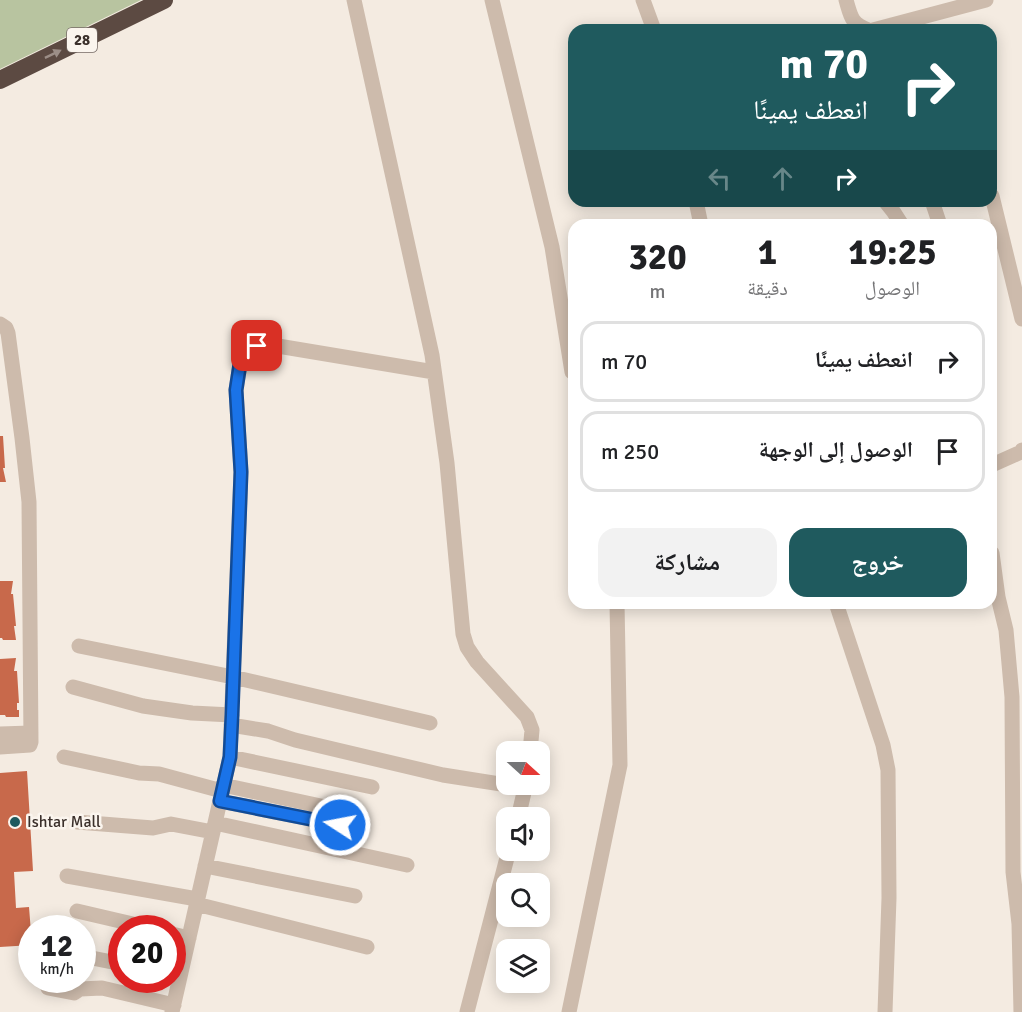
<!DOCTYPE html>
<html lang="ar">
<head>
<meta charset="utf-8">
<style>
  :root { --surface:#fff; --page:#f2f2f2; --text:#202124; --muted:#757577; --line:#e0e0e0; --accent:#1f5a5e }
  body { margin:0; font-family:Signika,"Noto Naskh Arabic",sans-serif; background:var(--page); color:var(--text); direction:rtl; height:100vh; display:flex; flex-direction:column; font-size:22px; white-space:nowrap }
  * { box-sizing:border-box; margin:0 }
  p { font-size:20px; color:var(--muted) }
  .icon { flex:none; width:33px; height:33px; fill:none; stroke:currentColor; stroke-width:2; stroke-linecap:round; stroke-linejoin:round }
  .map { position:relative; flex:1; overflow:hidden; direction:ltr }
  .details { position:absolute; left:568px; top:219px; width:429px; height:390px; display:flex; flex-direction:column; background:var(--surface); border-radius:18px; box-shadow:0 3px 15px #0003; direction:rtl }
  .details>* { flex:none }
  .top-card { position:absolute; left:568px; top:24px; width:429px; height:183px; border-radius:18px; box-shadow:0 3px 15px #0003; direction:rtl; background:#1f5a5e; color:#fff; overflow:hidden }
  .needle { width:39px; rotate:111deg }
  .tools { position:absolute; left:496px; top:741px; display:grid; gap:12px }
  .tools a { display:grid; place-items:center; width:54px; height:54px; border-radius:12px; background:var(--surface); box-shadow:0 3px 15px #0003; font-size:30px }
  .speed { position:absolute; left:18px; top:915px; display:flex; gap:12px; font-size:30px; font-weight:700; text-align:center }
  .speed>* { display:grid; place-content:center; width:78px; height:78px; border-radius:50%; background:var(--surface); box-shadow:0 3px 15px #0003; line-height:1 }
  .speed small { font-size:15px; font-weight:400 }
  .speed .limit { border:9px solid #d22; background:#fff; color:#111 }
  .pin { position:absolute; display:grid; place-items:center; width:51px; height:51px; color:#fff; margin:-26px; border-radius:12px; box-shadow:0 3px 9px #0006 }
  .me { position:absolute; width:66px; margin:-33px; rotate:281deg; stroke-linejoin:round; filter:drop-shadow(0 0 4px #0008) }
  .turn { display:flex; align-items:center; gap:21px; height:126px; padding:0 30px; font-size:27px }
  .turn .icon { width:78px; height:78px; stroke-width:2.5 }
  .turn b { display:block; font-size:42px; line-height:51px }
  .lanes { display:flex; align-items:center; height:57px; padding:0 30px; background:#0003; justify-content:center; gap:30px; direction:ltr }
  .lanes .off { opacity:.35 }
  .eta { display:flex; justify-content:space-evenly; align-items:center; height:102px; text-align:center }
  .eta b { font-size:36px; font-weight:700; line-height:42px }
  .action { display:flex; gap:12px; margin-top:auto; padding:12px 30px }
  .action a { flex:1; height:69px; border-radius:18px; background:var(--accent); color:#fff; font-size:24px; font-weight:700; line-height:69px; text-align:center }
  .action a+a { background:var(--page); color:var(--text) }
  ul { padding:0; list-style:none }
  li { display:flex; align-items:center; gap:18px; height:81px; margin:0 12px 9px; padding:0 18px; border:3px solid var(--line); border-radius:18px }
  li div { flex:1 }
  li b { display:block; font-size:22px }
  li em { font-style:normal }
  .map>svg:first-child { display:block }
  .green { fill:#b8c4a0 }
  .building { fill:#c8694b }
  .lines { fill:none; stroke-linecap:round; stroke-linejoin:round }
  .minor { stroke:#cdbbac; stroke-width:15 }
  .highway { stroke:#5c4a42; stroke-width:18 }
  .oneway { fill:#9c8e87 }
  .route-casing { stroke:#114b97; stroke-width:15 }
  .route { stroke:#1a73e8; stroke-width:10 }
  .poi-dot { fill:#1f5a5e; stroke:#fbf5ee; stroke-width:2 }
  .labels { text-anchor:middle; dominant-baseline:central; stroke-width:5; stroke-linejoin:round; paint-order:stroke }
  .shield { fill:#fbf5ee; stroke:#756b66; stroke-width:1.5 }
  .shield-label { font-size:15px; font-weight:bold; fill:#3b302b }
  .poi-label { font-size:16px; fill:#3b302b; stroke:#fbf5ee; text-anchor:start }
</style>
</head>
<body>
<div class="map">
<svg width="1022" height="1012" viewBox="0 0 1022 1012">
  <rect width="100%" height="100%" fill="#f4ebe1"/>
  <path class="green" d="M 0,0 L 141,0 L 0,69 Z"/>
  <path class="building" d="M 0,436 L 3,436 L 5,468 L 3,468 L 6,482 L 0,482 Z
    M 0,581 L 13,581 L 11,594 L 13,594 L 16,626 L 14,626 L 16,640 L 3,640 L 2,638 L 0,638 Z
    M 16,658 L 14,671 L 17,671 L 19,703 L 17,703 L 17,710 L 19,710 L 19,717 L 6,717 L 5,715 L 0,715 L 0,659 Z
    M 27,771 L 33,871 L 14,872 L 16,908 L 29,907 L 32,945 L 0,947 L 0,773 Z"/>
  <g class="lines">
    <path class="minor" d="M 354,0 L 432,355 L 447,463 L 463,634 L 467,647 L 477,662 L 527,717 L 532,730 L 530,752
      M 492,0 L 552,247 L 572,372
      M 643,0 L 654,30
      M 846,0 C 851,17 851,23 868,30
      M 873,30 L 986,0
      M 992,196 L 1022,319
      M 696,201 L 701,225
      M 885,201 L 893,211 L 902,225
      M 932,201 L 940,225
      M 0,324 L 6,328 L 8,333 L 22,438 L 29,502 L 31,742 L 30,745 L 0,747
      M 992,465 L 1021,452 L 1022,450
      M 992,553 L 998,597 L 1006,630 L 1012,697 L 1013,872 L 1019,924 L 1021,1012
      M 836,603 L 883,745 L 888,770 L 889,898 L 885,1012
      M 79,646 L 233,677 L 430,723
      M 73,687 L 143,706 L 192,713 L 232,715
      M 231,725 L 268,731 L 295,740 L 443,775 L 526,788
      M 0,734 L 31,733
      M 64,757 L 139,773 L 159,774 L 222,791
      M 230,757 L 372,787
      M 220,801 L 340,825 L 349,823 L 351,817 L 344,811 L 223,785
      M 518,818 L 526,784
      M 77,822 L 153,828 L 171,824 L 213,832
      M 215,823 L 407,865
      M 205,866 L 355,896
      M 67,876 L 197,899
      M 196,904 L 367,947
      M 77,911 L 150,928
      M 172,934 L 189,938
      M 82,956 L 122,964
      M 48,988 L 74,993 L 80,989 L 102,988 L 174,1005
      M 172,1012 L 230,757 L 241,472 L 236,390 L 240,364 L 257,346 L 266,344 L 434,372
      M 467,1012 L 509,850
      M 569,1012 L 620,765 L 617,603"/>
    <path class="highway" d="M 0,80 L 164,0"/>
  </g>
  <defs><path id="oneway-solid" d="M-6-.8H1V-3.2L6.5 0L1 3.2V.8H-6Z" transform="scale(1.5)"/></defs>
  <use class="oneway" href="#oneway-solid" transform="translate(53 54) rotate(-26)"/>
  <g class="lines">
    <defs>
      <path id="route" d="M 257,346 L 240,364 L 236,390 L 241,472 L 232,715 L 230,757 L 220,801 L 340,825"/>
    </defs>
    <use href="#route" class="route-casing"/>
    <use href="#route" class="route"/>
  </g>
  <circle class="poi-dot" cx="15" cy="822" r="6"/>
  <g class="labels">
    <rect class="shield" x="67" y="28" width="30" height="24" rx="4.5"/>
    <g class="shield-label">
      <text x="82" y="40">28</text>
    </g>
    <g class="poi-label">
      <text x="27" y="822">Ishtar Mall</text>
    </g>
  </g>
</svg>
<div class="tools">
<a><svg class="needle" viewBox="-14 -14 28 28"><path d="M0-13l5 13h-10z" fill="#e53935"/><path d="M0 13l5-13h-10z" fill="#757577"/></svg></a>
<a><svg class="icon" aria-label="sound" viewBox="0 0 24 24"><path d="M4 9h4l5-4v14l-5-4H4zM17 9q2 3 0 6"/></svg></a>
<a><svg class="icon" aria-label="search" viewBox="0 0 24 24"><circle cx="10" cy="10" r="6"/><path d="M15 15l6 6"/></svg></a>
<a><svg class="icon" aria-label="layers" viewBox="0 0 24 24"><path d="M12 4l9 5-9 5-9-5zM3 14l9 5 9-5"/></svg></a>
</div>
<div class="speed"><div>12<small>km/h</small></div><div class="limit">20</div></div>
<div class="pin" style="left:257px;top:346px;background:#d93025"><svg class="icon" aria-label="arrive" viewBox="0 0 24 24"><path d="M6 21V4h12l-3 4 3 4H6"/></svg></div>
<svg class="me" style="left:340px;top:825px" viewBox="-20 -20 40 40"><circle r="17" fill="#1a73e8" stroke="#fff" stroke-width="3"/><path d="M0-11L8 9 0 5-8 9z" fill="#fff"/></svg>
<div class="top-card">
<div class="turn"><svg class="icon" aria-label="right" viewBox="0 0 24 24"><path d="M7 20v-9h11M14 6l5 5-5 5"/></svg><div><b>70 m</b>انعطف يمينًا</div></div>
<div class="lanes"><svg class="icon off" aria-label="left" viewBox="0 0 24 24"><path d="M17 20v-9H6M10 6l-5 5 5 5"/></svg><svg class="icon off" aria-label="ahead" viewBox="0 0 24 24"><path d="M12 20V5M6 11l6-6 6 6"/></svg><svg class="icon" aria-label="right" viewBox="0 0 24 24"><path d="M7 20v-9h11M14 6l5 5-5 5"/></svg></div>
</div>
<section class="details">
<div class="eta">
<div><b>19:25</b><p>الوصول</p></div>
<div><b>1</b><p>دقيقة</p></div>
<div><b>320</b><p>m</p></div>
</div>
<ul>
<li><svg class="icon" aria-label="right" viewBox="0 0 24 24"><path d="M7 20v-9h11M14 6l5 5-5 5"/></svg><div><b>انعطف يمينًا</b></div><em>70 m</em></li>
<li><svg class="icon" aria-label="arrive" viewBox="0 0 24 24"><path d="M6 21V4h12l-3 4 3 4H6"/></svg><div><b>الوصول إلى الوجهة</b></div><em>250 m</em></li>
</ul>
<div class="action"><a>خروج</a><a>مشاركة</a></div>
</section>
</div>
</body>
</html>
